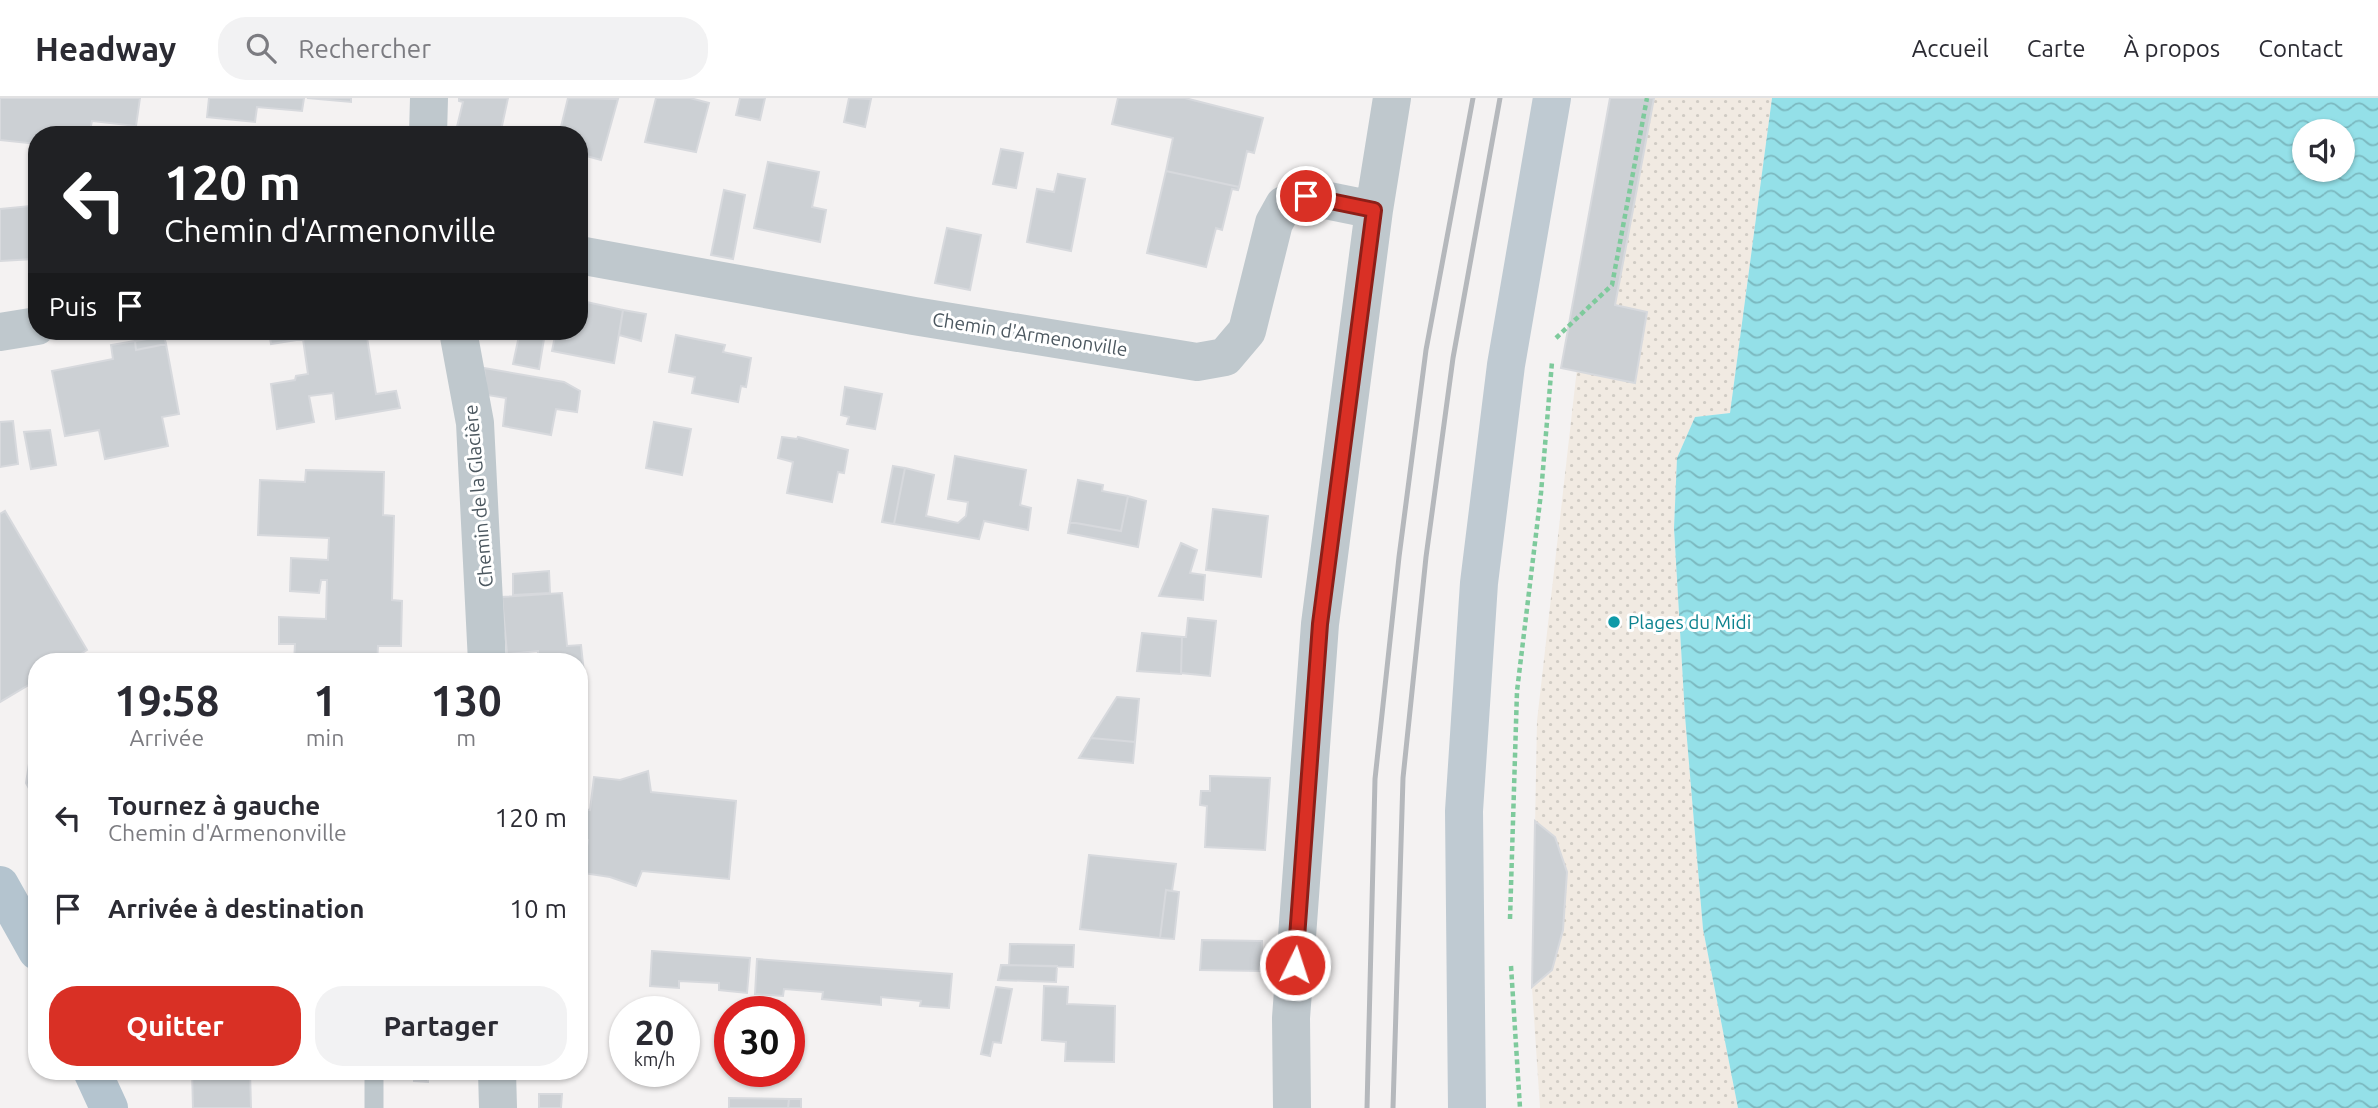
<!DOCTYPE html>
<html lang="fr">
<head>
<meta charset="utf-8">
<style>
  :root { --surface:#fff; --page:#f2f2f3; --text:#2b2b33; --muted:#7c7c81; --line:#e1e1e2; --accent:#d93025 }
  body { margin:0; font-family:Ubuntu,sans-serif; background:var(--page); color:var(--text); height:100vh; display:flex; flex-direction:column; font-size:26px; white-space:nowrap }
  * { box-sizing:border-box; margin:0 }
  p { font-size:23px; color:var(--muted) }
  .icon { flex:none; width:38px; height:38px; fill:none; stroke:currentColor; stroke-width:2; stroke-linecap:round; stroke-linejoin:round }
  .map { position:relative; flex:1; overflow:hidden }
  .panel { position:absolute; left:28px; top:555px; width:560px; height:427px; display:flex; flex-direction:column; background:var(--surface); border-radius:28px; box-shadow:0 2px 5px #0004 }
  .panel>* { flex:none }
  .banner { position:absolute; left:28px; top:28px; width:560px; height:214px; border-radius:28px; box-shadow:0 2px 5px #0004; background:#202124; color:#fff; overflow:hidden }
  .fabs { position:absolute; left:2292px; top:21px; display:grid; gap:14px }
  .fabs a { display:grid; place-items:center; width:63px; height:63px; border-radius:50%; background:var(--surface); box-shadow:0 2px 5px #0004; font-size:35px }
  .speed { position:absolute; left:609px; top:898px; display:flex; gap:14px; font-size:35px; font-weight:700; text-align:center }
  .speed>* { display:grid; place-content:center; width:91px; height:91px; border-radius:50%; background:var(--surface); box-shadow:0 2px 5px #0004; line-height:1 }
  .speed small { font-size:18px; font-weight:400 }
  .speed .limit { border:10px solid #d22; background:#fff; color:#111 }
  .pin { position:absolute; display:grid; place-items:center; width:60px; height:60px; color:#fff; margin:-30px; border:4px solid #fff; border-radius:50%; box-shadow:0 2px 7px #0007 }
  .me { position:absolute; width:77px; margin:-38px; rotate:4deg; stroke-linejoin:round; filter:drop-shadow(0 0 5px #0008) }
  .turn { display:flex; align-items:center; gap:24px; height:147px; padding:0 21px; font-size:32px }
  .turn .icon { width:91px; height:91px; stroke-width:2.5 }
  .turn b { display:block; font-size:49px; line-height:60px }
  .then { display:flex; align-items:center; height:66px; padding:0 21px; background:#0003; gap:14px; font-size:26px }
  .eta { display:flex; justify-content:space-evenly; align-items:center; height:119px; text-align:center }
  .eta b { font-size:42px; font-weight:700; line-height:49px }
  .button { display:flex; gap:14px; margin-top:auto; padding:14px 21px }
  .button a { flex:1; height:80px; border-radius:28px; background:var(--accent); color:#fff; font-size:28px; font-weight:700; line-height:80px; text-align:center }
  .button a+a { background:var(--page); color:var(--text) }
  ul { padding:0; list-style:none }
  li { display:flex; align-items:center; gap:21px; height:91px; padding:0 21px }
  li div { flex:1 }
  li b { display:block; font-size:26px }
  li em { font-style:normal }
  header { display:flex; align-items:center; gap:42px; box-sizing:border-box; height:98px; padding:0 35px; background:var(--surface); border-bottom:2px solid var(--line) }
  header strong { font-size:33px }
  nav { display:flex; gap:38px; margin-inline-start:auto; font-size:24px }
  .search { width:490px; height:63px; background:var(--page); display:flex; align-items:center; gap:18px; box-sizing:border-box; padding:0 24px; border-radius:28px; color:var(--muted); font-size:26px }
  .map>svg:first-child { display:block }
  .sand { fill:url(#sand-dots) }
  .water { fill:url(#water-waves); fill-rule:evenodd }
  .building { fill:#ccd0d4; stroke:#d7d9dd; stroke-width:2 }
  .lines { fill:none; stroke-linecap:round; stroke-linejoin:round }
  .path { stroke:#7eca9c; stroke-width:4.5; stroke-dasharray:5 3.5; stroke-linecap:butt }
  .service { stroke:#bfc8cd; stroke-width:19 }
  .minor { stroke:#bfc8cd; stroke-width:38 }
  .secondary { stroke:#bfcad2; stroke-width:38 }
  .primary { stroke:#b4c4cf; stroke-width:38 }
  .rail { stroke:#b5b8bc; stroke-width:5 }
  .route-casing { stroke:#8d1f18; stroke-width:18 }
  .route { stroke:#d93025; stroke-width:12 }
  .culture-dot { fill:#0f9aa8; stroke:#fff; stroke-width:2.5 }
  .labels { text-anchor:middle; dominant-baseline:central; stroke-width:6; stroke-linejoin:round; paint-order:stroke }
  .street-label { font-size:19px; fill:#4b575f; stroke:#fff }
  .culture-label { font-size:19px; fill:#0d838f; stroke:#fff; text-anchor:start }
</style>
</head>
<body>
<header>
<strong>Headway</strong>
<div class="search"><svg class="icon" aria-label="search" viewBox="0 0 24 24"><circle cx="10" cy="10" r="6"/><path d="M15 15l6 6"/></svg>Rechercher</div>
<nav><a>Accueil</a><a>Carte</a><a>À propos</a><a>Contact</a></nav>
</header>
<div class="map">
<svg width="2378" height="1010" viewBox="0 0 2378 1010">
  <defs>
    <pattern id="sand-dots" width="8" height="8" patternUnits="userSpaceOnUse" patternTransform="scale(1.75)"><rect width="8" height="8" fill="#f1eae2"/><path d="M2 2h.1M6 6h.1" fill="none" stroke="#d0cbc4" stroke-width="1.8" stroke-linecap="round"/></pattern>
    <pattern id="water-waves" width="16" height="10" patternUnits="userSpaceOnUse" patternTransform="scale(1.75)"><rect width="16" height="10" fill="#94e0e8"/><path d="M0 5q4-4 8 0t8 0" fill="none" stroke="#7bb8bf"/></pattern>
  </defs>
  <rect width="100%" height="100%" fill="#f4f2f2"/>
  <path class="sand" d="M 1616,0 L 1772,0 L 1730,315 L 1695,319 L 1677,360 L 1674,430 L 1685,618 L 1703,831 L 1738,1010 L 1540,1010 L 1532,889 L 1537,623 L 1595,112 Z"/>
  <path class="water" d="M 1772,0 L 2378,0 L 2378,1010 L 1738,1010 L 1703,831 L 1685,618 L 1674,430 L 1677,360 L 1695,319 L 1730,315 ZM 2305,33 L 2343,33 L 2343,72 L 2305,72 Z"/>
  <path class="building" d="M 0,0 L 140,0 L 136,28 L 92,23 L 89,37 L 45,33 L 45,37 L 37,37 L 37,46 L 0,42 Z
    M 209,0 L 304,0 L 302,13 L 257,9 L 255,24 L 207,19 Z
    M 307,0 L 351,0 L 351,4 Z
    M 459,0 L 508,0 L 500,37 L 455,37 L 463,4 L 459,3 Z
    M 568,0 L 618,1 L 601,62 L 579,56 L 579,37 L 559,37 Z
    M 656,0 L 690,0 L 709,5 L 696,54 L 645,44 Z
    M 740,0 L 765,0 L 760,22 L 736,17 Z
    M 849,0 L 871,1 L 865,29 L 844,24 Z
    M 1118,0 L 1185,0 L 1263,20 L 1254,55 L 1247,53 L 1239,89 L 1166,73 L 1173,40 L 1112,26 Z
    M 1610,0 L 1654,0 L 1615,207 L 1647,214 L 1635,285 L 1561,270 Z
    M 1001,51 L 1023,55 L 1016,90 L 993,86 Z
    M 768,64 L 819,74 L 812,109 L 826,112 L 820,144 L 754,130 Z
    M 1166,73 L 1239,89 L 1238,92 L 1232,91 L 1222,132 L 1216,130 L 1206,169 L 1147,155 Z
    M 1058,76 L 1085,81 L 1071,153 L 1027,144 L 1037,91 L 1054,94 Z
    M 724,92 L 745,97 L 733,161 L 711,157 Z
    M 30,108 L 34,161 L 0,163 L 0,111 Z
    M 947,130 L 981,137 L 970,192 L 935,185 Z
    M 582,203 L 623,212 L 614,265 L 552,253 L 556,233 L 579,233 L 579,213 Z
    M 623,212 L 646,216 L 641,243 L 619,237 Z
    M 269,233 L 301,233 L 303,241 L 271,246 Z
    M 358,233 L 366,233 L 376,296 L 396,293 L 400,310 L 336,321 L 333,295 L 309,298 L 314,324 L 277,331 L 271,286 L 295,282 L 296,278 L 308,276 L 303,241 Z
    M 520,233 L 545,235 L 539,271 L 513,266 Z
    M 676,237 L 725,247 L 723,254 L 751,260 L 746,289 L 741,288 L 738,304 L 692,295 L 695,279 L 669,274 Z
    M 164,238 L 166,246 L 136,252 L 135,243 Z
    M 135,243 L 136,252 L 166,246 L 179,316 L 162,319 L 168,348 L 105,361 L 99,332 L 65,338 L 52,273 L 113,261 L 111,247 Z
    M 484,270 L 564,284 L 580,293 L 577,314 L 556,311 L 551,337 L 503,328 L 506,300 L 487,297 Z
    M 845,289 L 882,296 L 875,331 L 847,326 L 849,319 L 841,317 Z
    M 13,323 L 18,366 L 0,369 L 0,324 Z
    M 654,324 L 691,331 L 682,377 L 646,370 Z
    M 50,332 L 56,367 L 31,371 L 24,334 Z
    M 782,339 L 797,341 L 798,339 L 848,352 L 844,375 L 838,374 L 832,404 L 787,395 L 793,364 L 778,360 Z
    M 955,358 L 1026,372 L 1020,407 L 1031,410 L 1028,432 L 984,423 L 979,441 L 894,426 L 905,370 L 934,377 L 926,418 L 958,425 L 966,418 L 968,404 L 948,401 Z
    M 893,368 L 905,370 L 894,426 L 882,424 Z
    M 306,372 L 384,374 L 383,417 L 394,418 L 392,502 L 402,503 L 401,548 L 378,548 L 377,564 L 294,564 L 295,546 L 279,546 L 279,519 L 326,521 L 327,482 L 321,482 L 319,495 L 290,493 L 291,460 L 328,462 L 329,440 L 258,437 L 260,382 L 305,384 Z
    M 1078,382 L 1103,387 L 1102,393 L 1128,398 L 1121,433 L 1070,424 Z
    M 1128,398 L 1146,403 L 1138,449 L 1068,435 L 1070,424 L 1121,433 Z
    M 1213,411 L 1268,418 L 1261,479 L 1206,472 Z
    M 5,413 L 87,552 L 68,564 L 37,564 L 37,582 L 0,604 L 0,416 Z
    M 1181,445 L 1197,452 L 1190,475 L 1205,477 L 1203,502 L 1159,498 Z
    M 549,473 L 550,495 L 513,497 L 513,476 Z
    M 562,495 L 567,548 L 581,547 L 584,575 L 579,575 L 579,564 L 538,564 L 538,553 L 507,556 L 502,499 Z
    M 1188,520 L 1216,523 L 1210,578 L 1181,575 L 1182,539 L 1186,539 Z
    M 1142,535 L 1182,539 L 1181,576 L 1137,573 Z
    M 1117,599 L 1139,601 L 1135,644 L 1091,640 Z
    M 1091,640 L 1135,644 L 1133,665 L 1079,660 Z
    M 37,662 L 37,705 L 26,685 L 29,666 Z
    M 648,673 L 651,694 L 736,703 L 729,781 L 642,773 L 636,788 L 610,779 L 583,775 L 588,742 L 579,740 L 579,736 L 583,711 L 590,712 L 594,679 L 620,682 Z
    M 1210,678 L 1270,680 L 1265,752 L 1205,749 L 1207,708 L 1200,707 L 1201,693 L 1210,693 Z
    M 1535,723 L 1555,739 L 1567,774 L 1563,832 L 1552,872 L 1532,889 Z
    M 1089,757 L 1176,766 L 1172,793 L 1166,792 L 1160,840 L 1080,831 Z
    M 1166,792 L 1179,794 L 1174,841 L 1160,840 Z
    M 1202,842 L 1262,843 L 1261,873 L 1200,872 Z
    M 1010,846 L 1074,847 L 1073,869 L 1009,867 Z
    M 652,853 L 750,860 L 747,895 L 719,892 L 719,885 L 679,883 L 679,890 L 650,888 Z
    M 757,861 L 952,876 L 949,910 L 920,908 L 921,903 L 881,899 L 881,907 L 822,901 L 823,894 L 784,891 L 783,898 L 755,896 Z
    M 1001,867 L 1057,868 L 1056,884 L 998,882 Z
    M 1044,888 L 1068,889 L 1067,906 L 1115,908 L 1114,964 L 1065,963 L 1066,944 L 1042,942 Z
    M 996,889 L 1012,891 L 1001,945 L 993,944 L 990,958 L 981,956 Z
    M 192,973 L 250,973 L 251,1010 L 193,1010 Z
    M 414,973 L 428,973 L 428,984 L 414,983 Z
    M 539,996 L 562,996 L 561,1010 L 539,1010 Z
    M 729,1000 L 789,1001 L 788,1010 L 729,1010 Z
    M 789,1001 L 801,1001 L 801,1010 L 788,1010 Z"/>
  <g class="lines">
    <path class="path" d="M 1556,240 L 1612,187 L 1647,0
      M 1510,821 L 1517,593 L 1541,395 L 1552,264
      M 1511,868 L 1520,1010"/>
    <path class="service" d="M 374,1010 L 374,973"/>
    <path class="minor" d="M 428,37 L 429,0
      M 579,157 L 914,218 L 1197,264 L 1225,259 L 1247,233 L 1274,125 L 1284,107 L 1305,98 L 1374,112
      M 458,233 L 475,325 L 487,564
      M 0,234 L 37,228
      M 497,973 L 498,1010
      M 1292,1010 L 1291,920 L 1320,526 L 1374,112 L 1392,0"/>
    <path class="secondary" d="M 1467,1010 L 1464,713 L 1479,485 L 1506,267 L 1552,0"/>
    <path class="primary" d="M 0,787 L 37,853
      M 92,973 L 109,1010"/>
    <path class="rail" d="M 1367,1010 L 1375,681 L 1399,459 L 1426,252 L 1473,0
      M 1393,1010 L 1403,680 L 1426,459 L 1453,260 L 1500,0"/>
  </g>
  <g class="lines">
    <defs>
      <path id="route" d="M 1295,867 L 1320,526 L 1374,112 L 1306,98"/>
    </defs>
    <use href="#route" class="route-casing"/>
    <use href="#route" class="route"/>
  </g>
  <circle class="culture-dot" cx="1614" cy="524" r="7"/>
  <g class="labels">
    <g class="street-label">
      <text transform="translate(1030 236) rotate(9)">Chemin d'Armenonville</text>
      <text transform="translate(478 398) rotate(-95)">Chemin de la Glacière</text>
    </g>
    <g class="culture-label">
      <text x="1628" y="524">Plages du Midi</text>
    </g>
  </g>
</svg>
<div class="fabs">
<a><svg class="icon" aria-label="sound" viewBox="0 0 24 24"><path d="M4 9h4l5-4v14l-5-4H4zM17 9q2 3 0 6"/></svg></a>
</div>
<div class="speed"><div>20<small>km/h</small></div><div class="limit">30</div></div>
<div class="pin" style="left:1306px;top:98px;background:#d93025"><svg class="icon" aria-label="arrive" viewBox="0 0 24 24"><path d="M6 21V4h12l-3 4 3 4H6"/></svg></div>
<svg class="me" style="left:1295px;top:867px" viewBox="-20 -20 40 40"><circle r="17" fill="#d93025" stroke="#fff" stroke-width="3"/><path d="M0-11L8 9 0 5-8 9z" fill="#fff"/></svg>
<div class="banner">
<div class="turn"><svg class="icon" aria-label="left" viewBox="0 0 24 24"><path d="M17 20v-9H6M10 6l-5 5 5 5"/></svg><div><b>120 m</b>Chemin d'Armenonville</div></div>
<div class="then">Puis<svg class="icon" aria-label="arrive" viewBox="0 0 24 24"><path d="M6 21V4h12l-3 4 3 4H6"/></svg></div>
</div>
<section class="panel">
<div class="eta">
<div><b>19:58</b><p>Arrivée</p></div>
<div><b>1</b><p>min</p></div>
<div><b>130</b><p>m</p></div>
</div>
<ul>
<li><svg class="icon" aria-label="left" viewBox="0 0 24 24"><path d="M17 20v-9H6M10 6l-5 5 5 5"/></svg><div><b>Tournez à gauche</b><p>Chemin d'Armenonville</p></div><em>120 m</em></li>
<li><svg class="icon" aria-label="arrive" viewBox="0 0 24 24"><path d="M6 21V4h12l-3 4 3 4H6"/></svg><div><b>Arrivée à destination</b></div><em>10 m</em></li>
</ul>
<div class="button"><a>Quitter</a><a>Partager</a></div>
</section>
</div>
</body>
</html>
